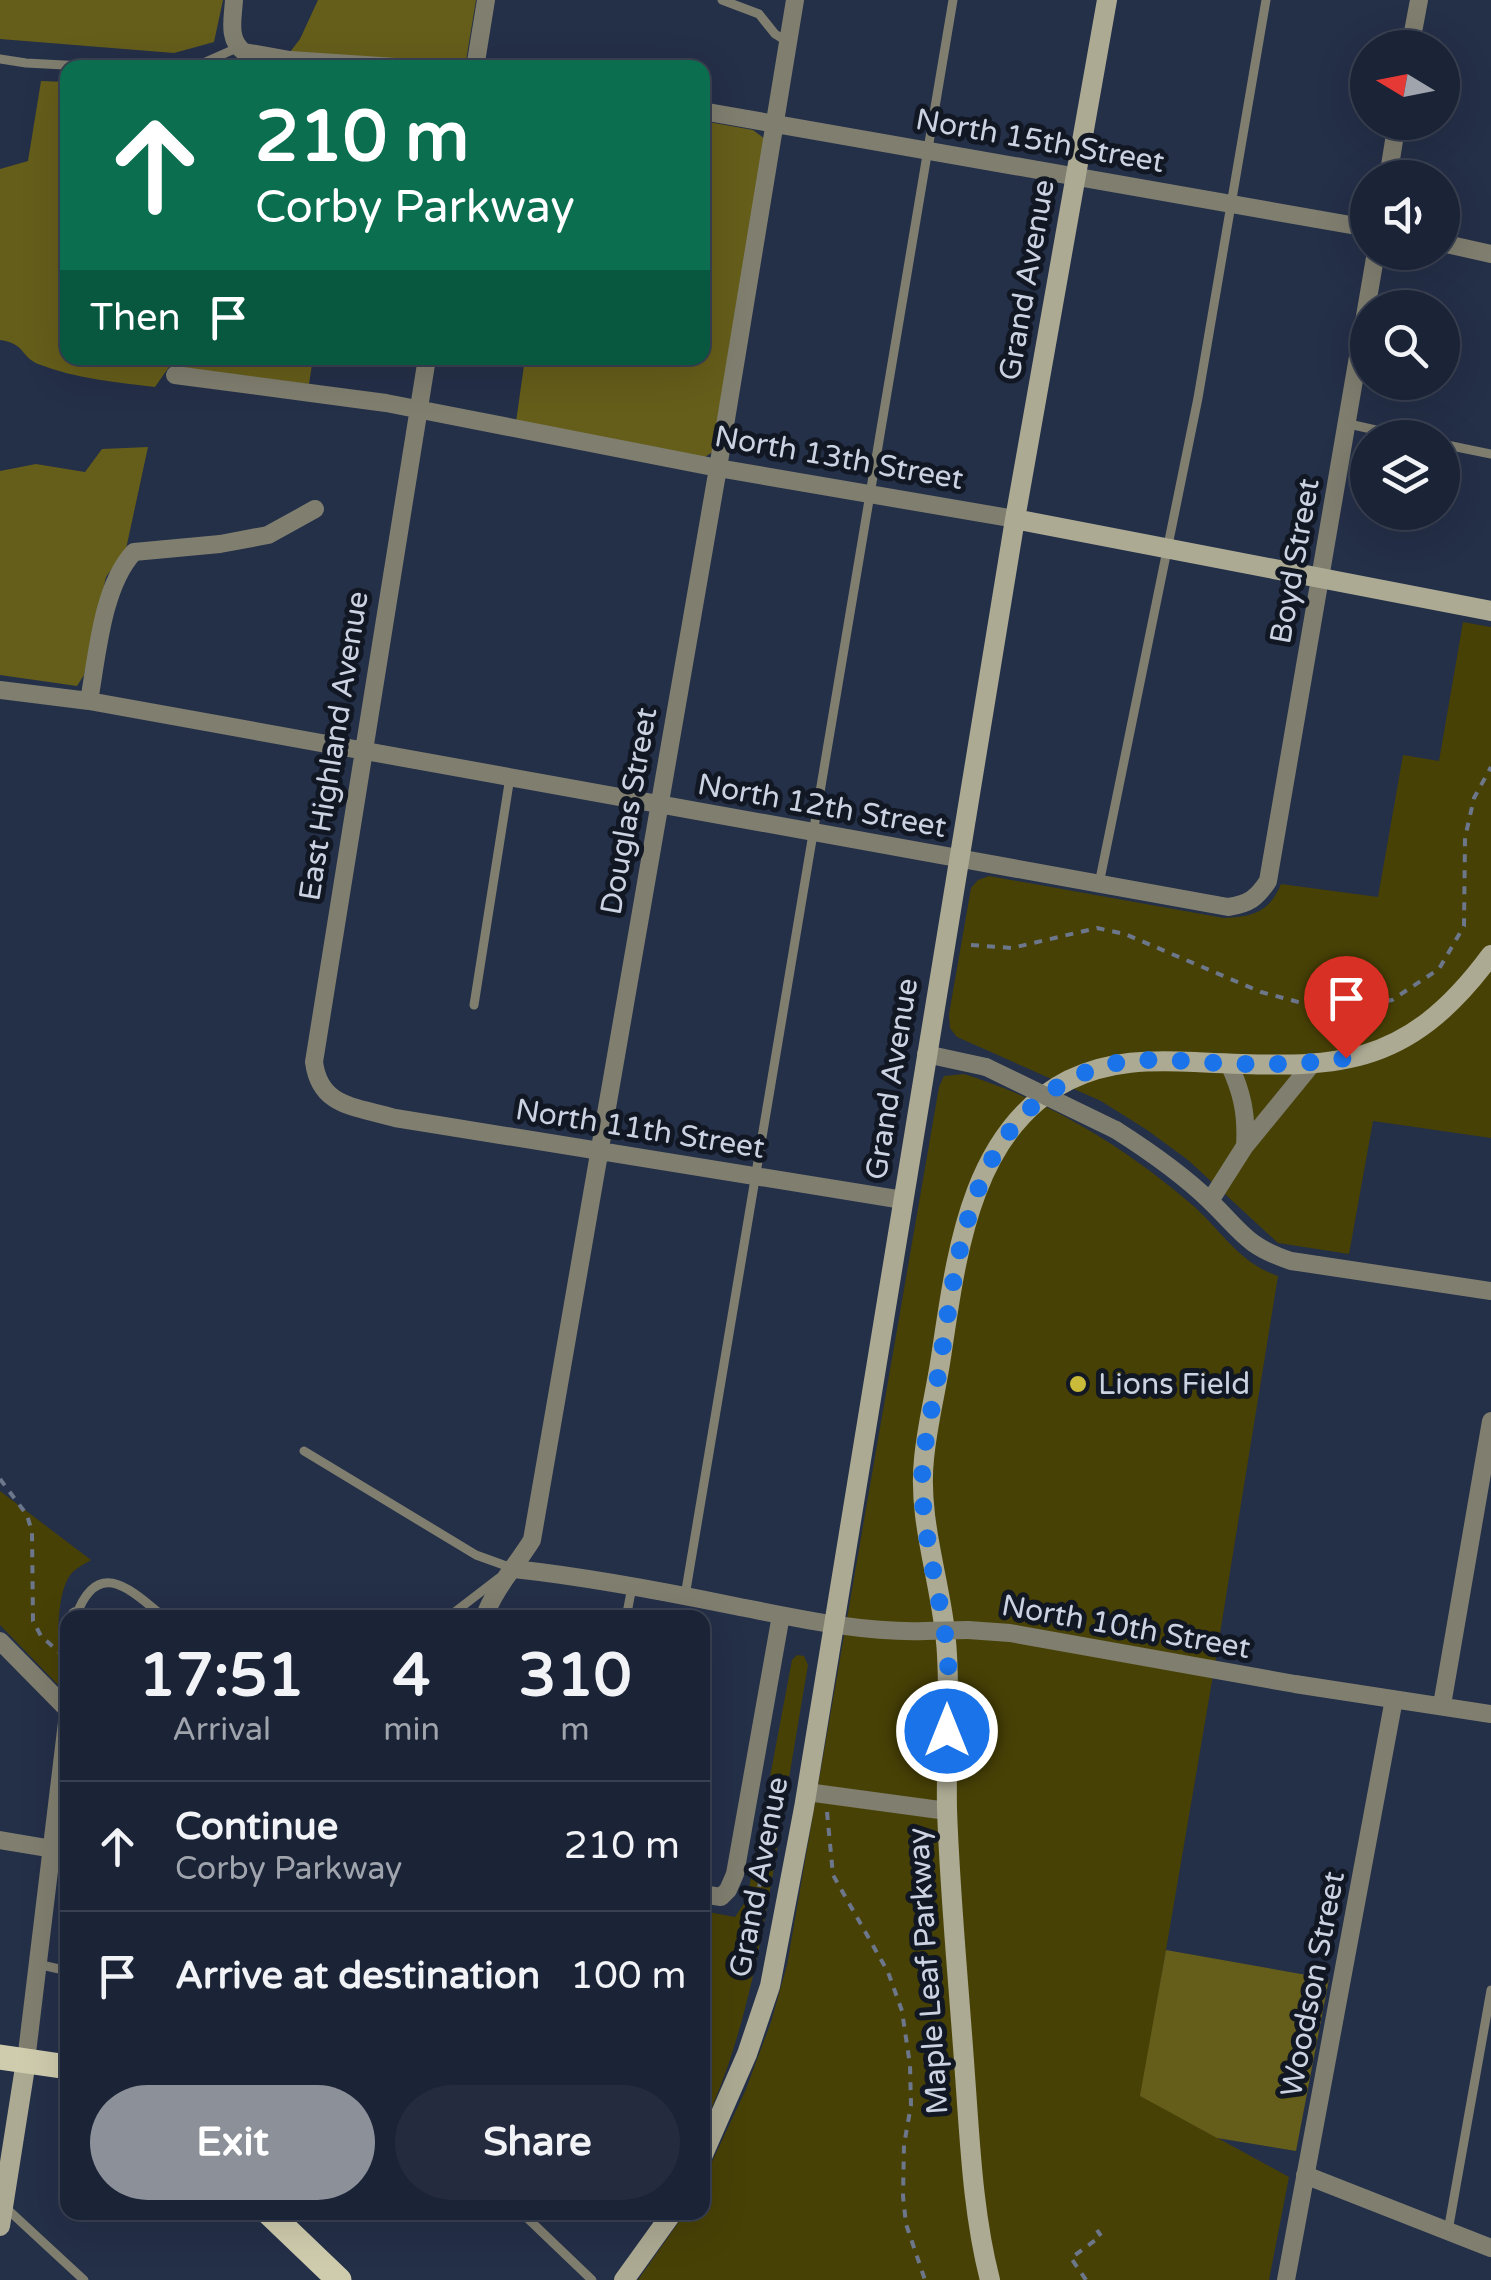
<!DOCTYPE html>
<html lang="en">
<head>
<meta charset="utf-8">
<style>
  :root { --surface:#1b2336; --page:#242b3e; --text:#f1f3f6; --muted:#a0a4ad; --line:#394051; --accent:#8c9099 }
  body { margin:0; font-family:"Varela Round",sans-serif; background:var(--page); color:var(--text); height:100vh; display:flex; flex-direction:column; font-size:38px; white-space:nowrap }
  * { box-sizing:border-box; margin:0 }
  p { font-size:32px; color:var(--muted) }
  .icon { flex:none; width:55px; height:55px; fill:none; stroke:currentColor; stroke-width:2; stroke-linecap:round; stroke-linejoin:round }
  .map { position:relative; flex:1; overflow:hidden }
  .sheet { position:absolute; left:60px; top:1610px; width:650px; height:610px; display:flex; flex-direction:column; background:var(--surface); border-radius:20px; box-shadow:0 10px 40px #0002,0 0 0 2px var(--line) }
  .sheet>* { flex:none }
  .guide { position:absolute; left:60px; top:60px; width:650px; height:305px; border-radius:20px; box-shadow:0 10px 40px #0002,0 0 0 2px var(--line); background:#0b6e4f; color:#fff; overflow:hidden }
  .needle { width:65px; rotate:280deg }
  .controls { position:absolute; left:1350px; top:30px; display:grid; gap:20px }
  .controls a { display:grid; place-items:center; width:110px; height:110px; border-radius:50%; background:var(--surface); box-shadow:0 10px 40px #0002,0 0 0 2px var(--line); font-size:50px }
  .pin { position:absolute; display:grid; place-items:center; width:85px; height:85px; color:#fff; margin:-102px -42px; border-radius:50% 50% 50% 0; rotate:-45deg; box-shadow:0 0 10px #0007 }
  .pin .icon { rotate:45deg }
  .me { position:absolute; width:110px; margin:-55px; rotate:0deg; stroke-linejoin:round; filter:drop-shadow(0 0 8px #0008) }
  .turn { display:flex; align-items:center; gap:35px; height:210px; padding:0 30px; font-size:45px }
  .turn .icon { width:130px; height:130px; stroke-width:2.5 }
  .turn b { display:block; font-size:70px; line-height:85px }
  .then { display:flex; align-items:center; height:95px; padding:0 30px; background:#0003; gap:20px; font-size:38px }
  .eta { display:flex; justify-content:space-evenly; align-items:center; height:170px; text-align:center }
  .eta b { font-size:60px; font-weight:700; line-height:70px }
  .cta { display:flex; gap:20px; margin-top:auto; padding:20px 30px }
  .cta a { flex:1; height:115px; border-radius:60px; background:var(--accent); color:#fff; font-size:40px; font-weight:700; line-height:115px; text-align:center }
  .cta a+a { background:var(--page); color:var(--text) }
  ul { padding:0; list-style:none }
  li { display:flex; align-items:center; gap:30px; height:130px; padding:0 30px; border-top:2px solid var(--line) }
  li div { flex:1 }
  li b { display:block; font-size:38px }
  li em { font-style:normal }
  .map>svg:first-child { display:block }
  .green { fill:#484106 }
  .forest { fill:#655d1a }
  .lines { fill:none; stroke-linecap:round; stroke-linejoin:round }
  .path { stroke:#6d778c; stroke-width:4; stroke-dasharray:8 8; stroke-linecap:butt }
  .lane { stroke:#7f7e6f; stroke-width:9 }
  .street { stroke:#7f7e6f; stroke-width:18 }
  .secondary { stroke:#acaa93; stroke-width:20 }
  .primary { stroke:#cfccae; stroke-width:25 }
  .street-bridge { stroke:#7f7e6f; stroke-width:18 }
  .route { stroke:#1a73e8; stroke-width:18; stroke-dasharray:0 32.4 }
  .poi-dot { fill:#c9ba3a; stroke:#121823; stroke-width:4 }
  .labels { text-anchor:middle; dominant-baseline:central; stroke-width:10; stroke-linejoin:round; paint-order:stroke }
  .street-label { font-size:30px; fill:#cbd3e3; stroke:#121823 }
  .poi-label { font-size:30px; fill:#cbd3e3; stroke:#121823; text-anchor:start }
</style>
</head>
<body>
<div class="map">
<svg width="1491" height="2280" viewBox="0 0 1491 2280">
  <rect width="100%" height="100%" fill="#242f48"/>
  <path class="green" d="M 1463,622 L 1491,627 L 1491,1138 L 1373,1121 L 1349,1254 L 1278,1243 L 1188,1160 L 1147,1130 L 1101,1101 L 957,1037 L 950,1028 L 949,1014 L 971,888 L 978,880 L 989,876 L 1224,918 C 1252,917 1270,912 1281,884 L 1378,897 L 1403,755 L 1439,761 Z
    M 964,1074 C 1049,1101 1122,1145 1190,1203 C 1223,1231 1236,1261 1278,1276 L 1217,1652 L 1141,2096 L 1289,2177 L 1269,2280 L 638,2280 L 685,2213 L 702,2212 L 703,2181 L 746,2089 L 771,2022 L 787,1965 L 939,1087 L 944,1076 Z
    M 0,1491 L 91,1560 C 85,1564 76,1568 71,1574 C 53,1597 59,1659 60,1687 L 0,1625 Z
    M 797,1655 L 804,1656 L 808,1665 C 797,1730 786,1796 775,1862 C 759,1952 743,2043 703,2127 L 703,1911 L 735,1917 L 747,1899 L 792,1660 Z"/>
  <path class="forest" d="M 0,0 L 223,0 L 214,42 L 174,53 L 0,39 Z
    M 318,0 L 476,0 L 465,67 L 230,68 L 236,59 L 280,65 L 300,39 Z
    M 41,81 L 67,82 L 68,358 L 313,358 L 309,384 L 169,367 L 155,387 C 116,382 76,379 38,364 C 20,356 26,344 0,340 L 0,169 L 28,161 Z
    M 703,121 L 753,130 L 765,139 L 714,451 L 705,457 L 516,422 L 525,358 L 702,358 Z
    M 148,447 L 126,549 L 106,577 L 84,675 L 77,686 L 0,675 L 0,471 L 36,464 L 85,472 L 102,449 Z
    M 1166,1950 L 1329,1979 L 1296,2151 L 1217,2138 L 1140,2096 Z"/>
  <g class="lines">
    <path class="path" d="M 971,945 L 1012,948 L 1097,928 L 1125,934 L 1261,992 L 1306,1004 L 1357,1007 L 1392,1000 L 1439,969 L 1464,926 L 1465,838 L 1474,798 L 1491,767
      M 0,1479 L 27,1515 L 32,1532 L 33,1621 L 41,1636 L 68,1660
      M 827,1812 L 833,1875 L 888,1972 L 902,2011 L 910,2065 L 911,2105 L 904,2145 L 903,2196 L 906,2224 L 925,2280
      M 748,1898 L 759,1888 L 774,1804 L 783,1805
      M 1086,2280 L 1071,2258 L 1101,2236 L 1097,2230"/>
    <path class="lane" d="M 722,0 L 759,14 L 775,34 L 788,42
      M 0,59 L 26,63 L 121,68
      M 178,68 L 203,63 L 237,48
      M 1349,424 L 1411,438
      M 1442,444 L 1491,454
      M 1099,884 L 1198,398 L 1266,0
      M 474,1005 L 510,777
      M 304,1451 L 476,1555 L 512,1568
      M 685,1596 L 953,0
      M 76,1616 C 98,1556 131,1590 165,1618
      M 447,1618 L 499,1578
      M 626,1618 L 632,1587
      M 37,1964 L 68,1971
      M 5,2207 L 84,2280
      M 521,2212 L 592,2280
      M 1448,2231 L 1491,1990"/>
    <path class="street" d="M 234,0 C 233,18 227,40 244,52 L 290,60 L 411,68
      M 1410,48 L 1419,0
      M 475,68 L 486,0
      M 702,111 L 1368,228
      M 1388,178 L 1397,122
      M 1442,243 L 1491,254
      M 427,358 L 314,1062 C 320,1108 356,1106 395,1118 L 903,1200
      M 175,375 L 386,403 L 718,468 L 1015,519
      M 0,690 L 89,701 L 1228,907 C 1249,904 1257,898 1268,881 L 1376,252
      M 89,701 C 97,657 102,586 134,552 L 220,544 L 268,535 L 315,509
      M 926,1054 L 986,1067
      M 1229,1064 C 1242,1092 1247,1114 1245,1146
      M 1116,1130 C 1149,1151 1182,1174 1210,1201 C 1242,1232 1246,1246 1291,1261 L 1491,1291
      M 1210,1201 L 1245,1146 L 1312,1064
      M 514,1569 C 588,1577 662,1591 735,1606 C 797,1618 861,1633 925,1631
      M 76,1618 L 76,1616
      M 484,1618 C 494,1589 516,1566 532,1540 L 718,468 L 795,0
      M 968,1630 L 1010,1633 L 1295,1684 L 1491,1714
      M 0,1641 L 68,1710
      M 1442,1705 L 1491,1421
      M 807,1792 L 947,1811
      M 0,1840 L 53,1849
      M 702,1894 L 721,1897 L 728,1890 L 735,1874 L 781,1615
      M 26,2061 L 68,1714
      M 1305,2175 L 1491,2248
      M 1286,2280 L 1394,1699"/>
    <path class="secondary" d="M 1015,519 L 1491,611
      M 702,2157 L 747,2054 L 770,1986 L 804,1808 L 1015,519 L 1107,0
      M 0,2226 L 26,2061
      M 624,2280 L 673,2212
      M 990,2280 C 973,2215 970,2143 965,2075 C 959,1987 950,1898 947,1809 C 946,1758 950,1706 947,1655 C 944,1589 917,1524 924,1459 C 927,1425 936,1391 941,1357 C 956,1259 969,1131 1069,1080 C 1110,1060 1150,1060 1195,1062 C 1332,1068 1403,1074 1491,955"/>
    <path class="primary" d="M 0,2057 L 68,2067
      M 268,2212 L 339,2280"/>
    <path class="street-bridge" d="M 986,1067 L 1116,1130
      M 925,1631 L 968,1630"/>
  </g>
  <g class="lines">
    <path class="route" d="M 947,1731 C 947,1704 950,1675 947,1648 C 940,1594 923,1538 922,1484 C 922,1444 934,1403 940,1364 C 958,1250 971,1112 1097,1068 C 1136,1055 1178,1061 1218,1063 C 1261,1065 1303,1065 1346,1058"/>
  </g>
  <circle class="poi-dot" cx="1078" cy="1384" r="10"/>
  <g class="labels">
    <g class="street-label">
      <text transform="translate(1040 141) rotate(10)">North 15th Street</text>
      <text transform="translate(1027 280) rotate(-80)">Grand Avenue</text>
      <text transform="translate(839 458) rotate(10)">North 13th Street</text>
      <text transform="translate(1295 561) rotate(-80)">Boyd Street</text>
      <text transform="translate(334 746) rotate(-81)">East Highland Avenue</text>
      <text transform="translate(822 806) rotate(10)">North 12th Street</text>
      <text transform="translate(629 811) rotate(-80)">Douglas Street</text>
      <text transform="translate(892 1079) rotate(-81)">Grand Avenue</text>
      <text transform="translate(640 1129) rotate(9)">North 11th Street</text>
      <text transform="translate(1126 1627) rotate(10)">North 10th Street</text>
      <text transform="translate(759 1877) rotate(-79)">Grand Avenue</text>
      <text transform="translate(928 1971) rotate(-94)">Maple Leaf Parkway</text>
      <text transform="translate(1313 1984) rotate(-79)">Woodson Street</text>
    </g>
    <g class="poi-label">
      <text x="1098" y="1384">Lions Field</text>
    </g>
  </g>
</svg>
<div class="controls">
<a><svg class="needle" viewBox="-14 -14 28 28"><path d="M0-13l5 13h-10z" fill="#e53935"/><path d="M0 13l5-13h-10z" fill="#a0a4ad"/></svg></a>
<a><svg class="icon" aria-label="sound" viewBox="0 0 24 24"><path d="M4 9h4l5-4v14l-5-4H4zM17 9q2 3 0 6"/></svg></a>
<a><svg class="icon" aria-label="search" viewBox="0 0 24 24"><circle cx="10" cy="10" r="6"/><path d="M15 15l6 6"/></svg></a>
<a><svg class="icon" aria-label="layers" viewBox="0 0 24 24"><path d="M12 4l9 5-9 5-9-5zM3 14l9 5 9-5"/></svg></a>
</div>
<div class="pin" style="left:1346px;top:1058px;background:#d93025"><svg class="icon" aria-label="arrive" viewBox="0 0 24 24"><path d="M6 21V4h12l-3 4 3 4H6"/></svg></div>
<svg class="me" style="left:947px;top:1731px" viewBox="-20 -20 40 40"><circle r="17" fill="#1a73e8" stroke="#fff" stroke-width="3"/><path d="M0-11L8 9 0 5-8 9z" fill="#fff"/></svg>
<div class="guide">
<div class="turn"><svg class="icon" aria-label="ahead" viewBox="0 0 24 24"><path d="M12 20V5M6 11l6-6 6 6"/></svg><div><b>210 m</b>Corby Parkway</div></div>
<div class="then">Then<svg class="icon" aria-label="arrive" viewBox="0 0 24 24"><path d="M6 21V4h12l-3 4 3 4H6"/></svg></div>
</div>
<section class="sheet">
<div class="eta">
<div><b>17:51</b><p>Arrival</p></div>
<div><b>4</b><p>min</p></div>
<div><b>310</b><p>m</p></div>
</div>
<ul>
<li><svg class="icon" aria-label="ahead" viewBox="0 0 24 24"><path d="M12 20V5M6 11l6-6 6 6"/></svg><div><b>Continue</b><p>Corby Parkway</p></div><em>210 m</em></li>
<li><svg class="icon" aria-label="arrive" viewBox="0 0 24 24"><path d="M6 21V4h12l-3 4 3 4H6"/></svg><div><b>Arrive at destination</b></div><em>100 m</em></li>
</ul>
<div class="cta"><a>Exit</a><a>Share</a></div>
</section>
</div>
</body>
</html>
